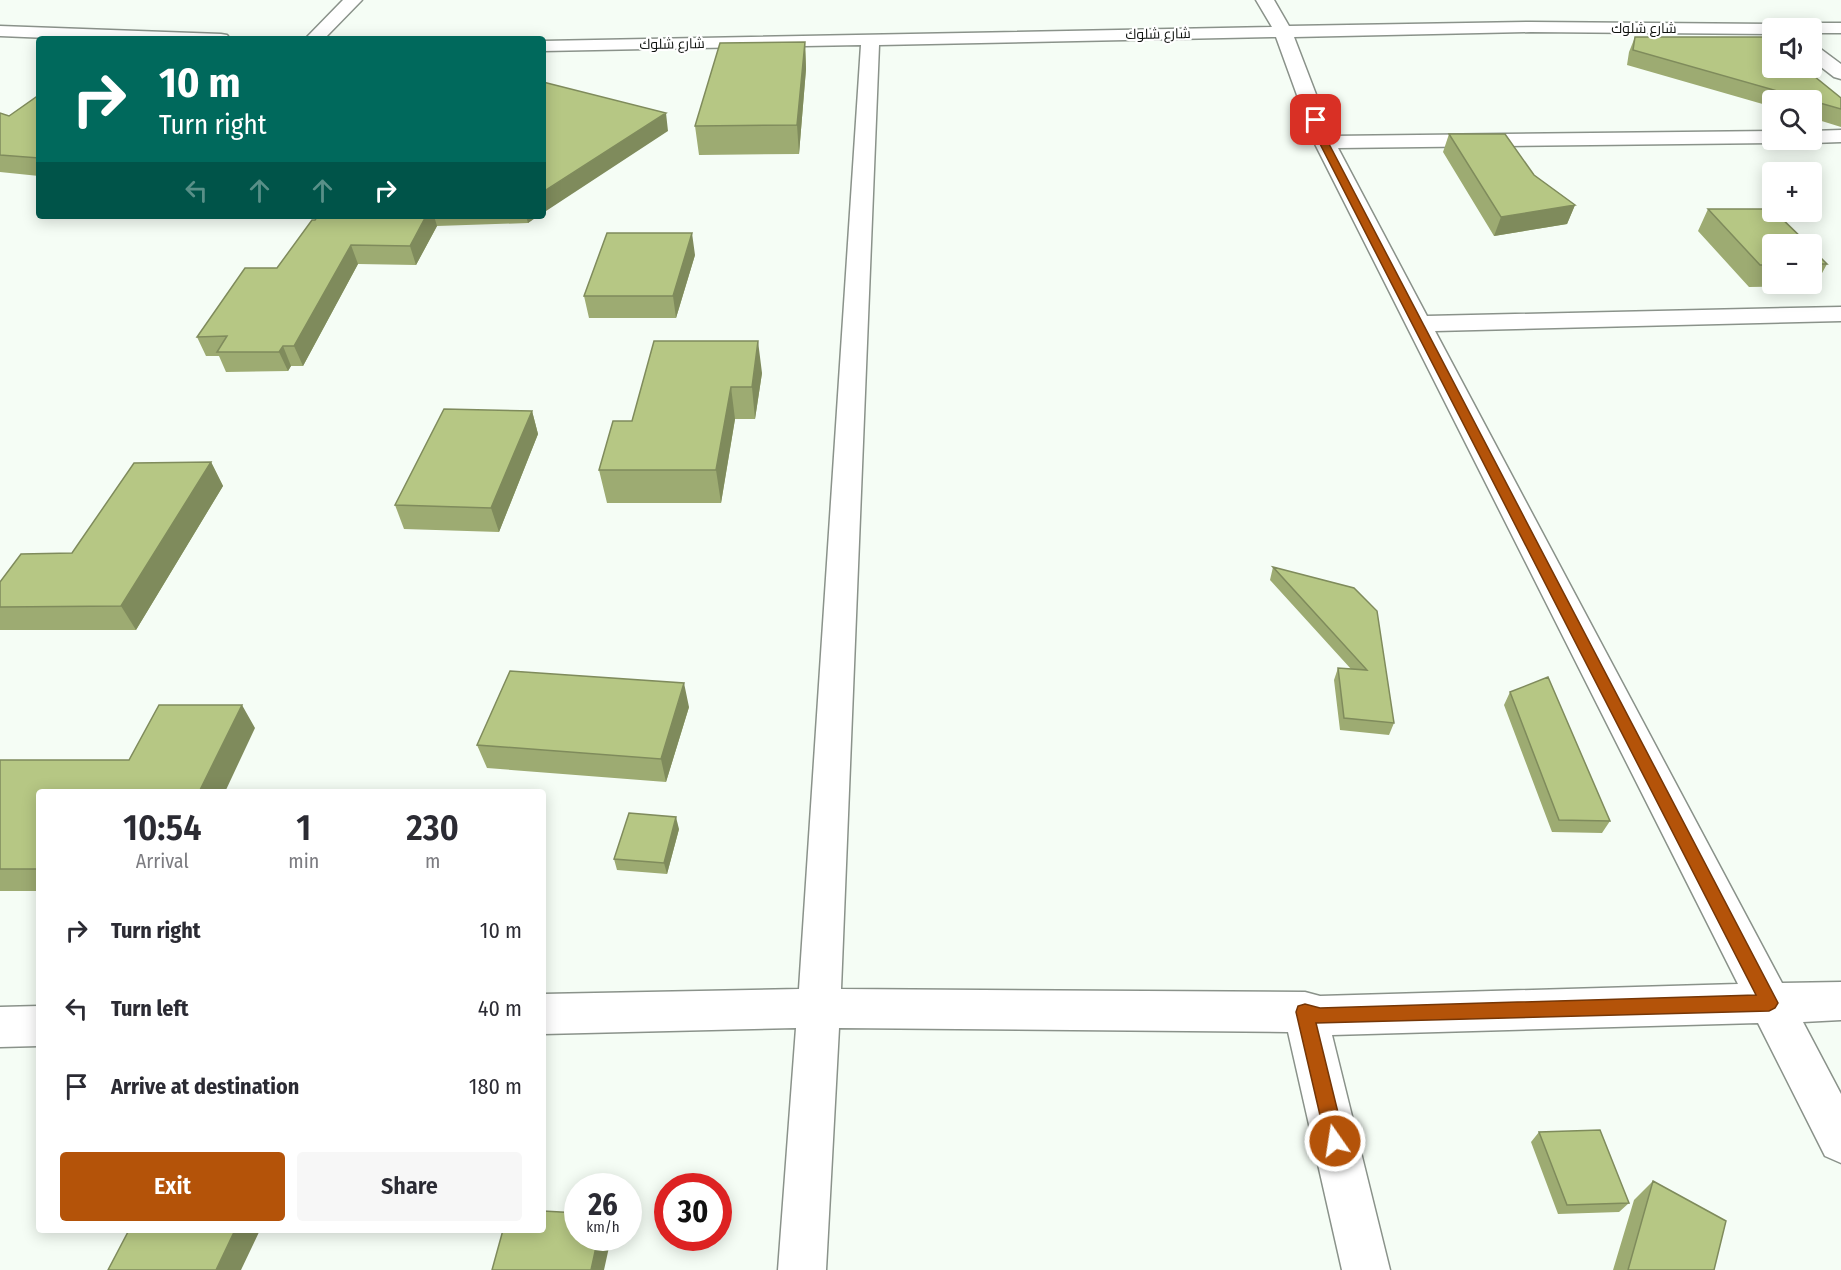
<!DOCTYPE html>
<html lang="en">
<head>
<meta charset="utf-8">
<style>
  :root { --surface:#fff; --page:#f7f7f7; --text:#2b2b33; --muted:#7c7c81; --accent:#b45309 }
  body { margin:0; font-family:"Fira Sans Condensed",Cairo,sans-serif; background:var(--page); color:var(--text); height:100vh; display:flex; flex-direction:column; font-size:22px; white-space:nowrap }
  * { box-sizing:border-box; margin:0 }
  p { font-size:20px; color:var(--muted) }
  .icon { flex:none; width:33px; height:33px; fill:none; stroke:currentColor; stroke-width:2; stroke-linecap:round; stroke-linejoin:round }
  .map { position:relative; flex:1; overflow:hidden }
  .drawer { position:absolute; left:36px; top:789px; width:510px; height:444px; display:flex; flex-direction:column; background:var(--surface); border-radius:6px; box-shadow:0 3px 15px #0003 }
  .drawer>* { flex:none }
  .guide { position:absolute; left:36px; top:36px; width:510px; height:183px; border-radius:6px; box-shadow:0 3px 15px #0003; background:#00695c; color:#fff; overflow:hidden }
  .buttons { position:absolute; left:1762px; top:18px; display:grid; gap:12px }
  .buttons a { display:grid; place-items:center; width:60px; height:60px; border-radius:6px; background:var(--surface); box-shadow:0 3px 15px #0003; font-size:30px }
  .speed { position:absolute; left:564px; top:1173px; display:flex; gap:12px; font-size:30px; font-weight:700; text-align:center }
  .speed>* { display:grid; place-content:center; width:78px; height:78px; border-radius:50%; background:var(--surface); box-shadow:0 3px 15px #0003; line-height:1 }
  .speed small { font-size:15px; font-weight:400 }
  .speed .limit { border:9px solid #d22; background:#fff; color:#111 }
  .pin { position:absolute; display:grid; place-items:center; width:51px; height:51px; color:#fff; margin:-26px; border-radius:12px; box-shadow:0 3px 9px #0006 }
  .me { position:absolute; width:66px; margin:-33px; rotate:347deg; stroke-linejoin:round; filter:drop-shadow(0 0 4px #0008) }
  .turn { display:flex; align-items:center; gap:21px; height:126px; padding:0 24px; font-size:27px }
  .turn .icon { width:78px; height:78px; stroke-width:2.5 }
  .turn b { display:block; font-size:42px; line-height:51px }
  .lanes { display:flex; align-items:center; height:57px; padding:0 24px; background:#0003; justify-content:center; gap:30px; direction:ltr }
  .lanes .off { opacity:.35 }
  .eta { display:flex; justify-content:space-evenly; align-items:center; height:102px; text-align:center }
  .eta b { font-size:36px; font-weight:600; line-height:42px }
  .primary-button { display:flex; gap:12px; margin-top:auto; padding:12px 24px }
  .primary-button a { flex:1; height:69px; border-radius:6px; background:var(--accent); color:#fff; font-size:24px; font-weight:600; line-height:69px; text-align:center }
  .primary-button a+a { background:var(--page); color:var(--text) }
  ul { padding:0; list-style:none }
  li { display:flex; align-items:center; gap:18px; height:78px; padding:0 24px }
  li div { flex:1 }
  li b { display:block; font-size:22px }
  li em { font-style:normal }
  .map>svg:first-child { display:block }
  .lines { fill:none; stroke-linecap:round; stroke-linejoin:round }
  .minor-casing { stroke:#8a928a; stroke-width:3 }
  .minor { fill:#fff; fill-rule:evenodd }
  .wall { fill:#9dab72 }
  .shaded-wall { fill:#7f8b5c }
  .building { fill:#b6c784; stroke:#7f8b5c; stroke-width:1.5 }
  .route { fill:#b45309; stroke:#753606; stroke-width:1.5 }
  .labels { text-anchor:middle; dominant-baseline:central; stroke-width:4.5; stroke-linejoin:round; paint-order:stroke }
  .far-street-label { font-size:14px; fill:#0f120f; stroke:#fff }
</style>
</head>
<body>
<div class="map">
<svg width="1841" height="1270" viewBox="0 0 1841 1270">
  <rect width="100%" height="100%" fill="#f5fdf5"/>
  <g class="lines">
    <defs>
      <path id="minor" d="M 343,0 L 362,0 L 324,39 L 305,39 Z
        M 1256,0 L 1274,0 L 1289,26 L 1531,22 L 1773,24 L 1782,28 L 1773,28 L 1773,34 L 1531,32 L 1294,37 L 1332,136 L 1773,131 L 1773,140 L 1782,140 L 1773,143 L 1338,148 L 1427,316 L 1841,307 L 1841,321 L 1435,331 L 1782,983 L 1841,982 L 1841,1020 L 1803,1022 L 1841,1094 L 1841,1163 L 1825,1156 L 1758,1023 L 1332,1035 L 1390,1270 L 1342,1270 L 1288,1032 L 839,1028 L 826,1270 L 778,1270 L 796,1028 L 543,1034 L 543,994 L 799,989 L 861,45 L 543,51 L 543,41 L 1272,27 ZM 1276,37 L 1314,142 L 1738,984 L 1320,996 L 1305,992 L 841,989 L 879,45 Z
        M 1807,23 L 1841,23 L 1841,33 L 1812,33 L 1812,28 L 1798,28 L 1801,24 Z
        M 0,26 L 221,34 L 227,35 L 230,39 L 73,39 L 0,36 Z
        M 1812,46 L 1818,47 L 1841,64 L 1841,79 L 1834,77 L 1812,60 Z
        M 1841,130 L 1841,142 L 1812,143 L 1803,140 L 1812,140 L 1812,131 Z
        M 39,1006 L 39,1046 L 0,1047 L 0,1007 Z"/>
    </defs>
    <use href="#minor" class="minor-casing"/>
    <use href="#minor" class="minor"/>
  </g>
  <path class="wall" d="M 1635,37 L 1841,98 L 1841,127 L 1812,118 L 1812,100 L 1773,100 L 1773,107 L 1627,65 L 1629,52 Z
    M 805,42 L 806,69 L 799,154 L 699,155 L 695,126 Z
    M 39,95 L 39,176 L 0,172 L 0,113 L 9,116 Z
    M 1449,134 L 1534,175 L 1575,205 L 1567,224 L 1494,236 L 1443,152 Z
    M 1708,209 L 1773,244 L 1773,284 L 1812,284 L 1812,249 L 1827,264 L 1815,286 L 1749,287 L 1698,231 Z
    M 318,216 L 538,216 L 528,223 L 437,226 L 416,265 L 358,264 L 303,366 L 291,366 L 288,371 L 226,372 L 219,356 L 206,356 L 197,337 L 277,268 Z
    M 695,255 L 676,318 L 589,318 L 584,296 Z
    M 762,373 L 755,419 L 735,419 L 721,503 L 607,503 L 599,470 L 632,421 Z
    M 532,411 L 538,434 L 499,532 L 404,529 L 395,505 Z
    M 211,462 L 223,486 L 136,630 L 0,630 L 0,582 L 72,553 Z
    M 1273,567 L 1354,588 L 1394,723 L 1389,735 L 1340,730 L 1334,680 L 1338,668 L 1351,669 L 1270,580 Z
    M 1510,692 L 1610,821 L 1602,833 L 1552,832 L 1504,705 Z
    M 689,707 L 666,782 L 487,768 L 477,745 Z
    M 255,728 L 39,792 L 39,891 L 0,891 L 0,760 L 129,760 Z
    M 679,829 L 667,874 L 617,870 L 614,859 Z
    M 1539,1132 L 1629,1203 L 1619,1212 L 1558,1214 L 1531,1142 Z
    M 1653,1181 L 1714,1270 L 1613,1270 L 1634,1200 Z"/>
  <path class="shaded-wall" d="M 805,42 L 806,69 L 799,154 L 797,125 Z
    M 666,113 L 668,131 L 543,213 L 543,192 Z
    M 1575,205 L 1567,224 L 1494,236 L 1501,217 Z
    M 426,216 L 434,216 L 437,226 L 416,265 L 410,246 Z
    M 526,216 L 538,216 L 528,223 Z
    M 692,233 L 695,255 L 676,318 L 673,296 Z
    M 351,245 L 358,264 L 303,366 L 294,346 Z
    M 758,341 L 762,373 L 755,419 L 752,387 Z
    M 283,346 L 291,366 L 288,371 L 279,352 Z
    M 731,387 L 735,419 L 721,503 L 716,470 Z
    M 532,411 L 538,434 L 499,532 L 491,508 Z
    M 211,462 L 223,486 L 136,630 L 121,606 Z
    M 684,683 L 689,707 L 666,782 L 661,759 Z
    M 242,705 L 255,728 L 225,792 L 199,792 Z
    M 676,817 L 679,829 L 667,874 L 664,863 Z
    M 235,1230 L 260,1230 L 241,1270 L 216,1270 Z
    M 598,1238 L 611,1238 L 604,1270 L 591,1270 Z"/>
  <path class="building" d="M 1635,37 L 1766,37 L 1773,42 L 1773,68 L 1804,68 L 1841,98 L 1841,109 L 1633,50 Z
    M 805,42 L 797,125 L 695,126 L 720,43 Z
    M 543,82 L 666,113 L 543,192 Z
    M 39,95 L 39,158 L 0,155 L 0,113 L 9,116 Z
    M 1449,134 L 1505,134 L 1534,175 L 1575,205 L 1501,217 Z
    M 1708,209 L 1772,209 L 1773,212 L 1775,212 L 1808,244 L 1773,244 L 1773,265 L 1760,265 Z
    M 318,216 L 426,216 L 410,246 L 351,245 L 294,346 L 283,346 L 279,352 L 217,352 L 227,336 L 197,337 L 245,268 L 277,268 L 312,220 L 315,220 Z
    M 607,233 L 692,233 L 673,296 L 584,296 Z
    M 1812,249 L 1827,264 L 1812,264 Z
    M 654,341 L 758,341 L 752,387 L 731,387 L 716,470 L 599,470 L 613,421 L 632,421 Z
    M 444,409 L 532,411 L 491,508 L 395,505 Z
    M 211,462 L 121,606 L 0,607 L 0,582 L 21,554 L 72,553 L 134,463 Z
    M 1273,567 L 1354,588 L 1377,611 L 1394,723 L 1344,718 L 1338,668 L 1367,670 Z
    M 510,671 L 684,683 L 661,759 L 477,745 Z
    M 1548,677 L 1610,821 L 1559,820 L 1510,692 Z
    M 159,705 L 242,705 L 199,792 L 39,792 L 39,869 L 0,869 L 0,760 L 129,760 Z
    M 629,813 L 676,817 L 664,863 L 614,859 Z
    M 1600,1130 L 1629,1203 L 1567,1205 L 1539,1132 Z
    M 1653,1181 L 1726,1221 L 1714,1270 L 1628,1270 Z
    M 543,1211 L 578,1213 L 578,1238 L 598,1238 L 591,1270 L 492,1270 L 503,1230 L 543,1230 Z
    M 129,1230 L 235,1230 L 216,1270 L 108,1270 Z"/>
  <path class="route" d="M 1316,117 L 1320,120 L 1328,142 L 1778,1003 L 1775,1008 L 1769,1011 L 1316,1023 L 1345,1141 L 1342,1148 L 1335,1150 L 1329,1148 L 1326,1141 L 1296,1012 L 1298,1006 L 1305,1004 L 1320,1008 L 1756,995 L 1319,142 L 1311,120 Z"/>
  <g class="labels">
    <g class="far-street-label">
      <text x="1644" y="28">شارع شلوك</text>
      <text transform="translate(1158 34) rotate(-1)">شارع شلوك</text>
      <text transform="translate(672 44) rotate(-1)">شارع شلوك</text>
    </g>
  </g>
</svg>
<div class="buttons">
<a><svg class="icon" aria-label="sound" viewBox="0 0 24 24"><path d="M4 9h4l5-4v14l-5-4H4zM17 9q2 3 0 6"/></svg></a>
<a><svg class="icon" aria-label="search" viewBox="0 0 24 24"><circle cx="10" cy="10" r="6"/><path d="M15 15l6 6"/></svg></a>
<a>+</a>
<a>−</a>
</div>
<div class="speed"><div>26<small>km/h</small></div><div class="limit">30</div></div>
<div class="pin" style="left:1316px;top:120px;background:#d93025"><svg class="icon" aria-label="arrive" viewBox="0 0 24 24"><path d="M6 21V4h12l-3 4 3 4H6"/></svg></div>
<svg class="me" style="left:1335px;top:1141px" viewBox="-20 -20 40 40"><circle r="17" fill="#b45309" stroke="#fff" stroke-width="3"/><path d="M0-11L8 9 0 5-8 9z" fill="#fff"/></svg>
<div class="guide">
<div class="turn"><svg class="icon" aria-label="right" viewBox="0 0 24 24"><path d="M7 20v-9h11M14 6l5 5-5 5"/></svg><div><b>10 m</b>Turn right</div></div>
<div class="lanes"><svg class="icon off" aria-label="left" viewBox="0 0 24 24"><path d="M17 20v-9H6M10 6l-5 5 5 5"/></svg><svg class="icon off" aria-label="ahead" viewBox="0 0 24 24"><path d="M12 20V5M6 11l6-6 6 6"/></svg><svg class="icon off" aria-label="ahead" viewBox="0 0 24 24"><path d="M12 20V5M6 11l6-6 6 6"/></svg><svg class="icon" aria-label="right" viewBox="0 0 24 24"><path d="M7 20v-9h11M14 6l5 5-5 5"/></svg></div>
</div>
<section class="drawer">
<div class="eta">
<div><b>10:54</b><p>Arrival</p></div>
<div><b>1</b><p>min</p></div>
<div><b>230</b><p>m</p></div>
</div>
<ul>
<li><svg class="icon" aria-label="right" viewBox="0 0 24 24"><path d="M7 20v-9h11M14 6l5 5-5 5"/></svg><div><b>Turn right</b></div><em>10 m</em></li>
<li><svg class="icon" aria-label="left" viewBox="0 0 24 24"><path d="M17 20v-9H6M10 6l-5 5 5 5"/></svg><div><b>Turn left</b></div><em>40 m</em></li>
<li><svg class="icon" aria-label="arrive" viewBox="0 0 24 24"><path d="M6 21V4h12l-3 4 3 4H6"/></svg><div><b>Arrive at destination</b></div><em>180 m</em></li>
</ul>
<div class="primary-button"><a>Exit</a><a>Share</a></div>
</section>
</div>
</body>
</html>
